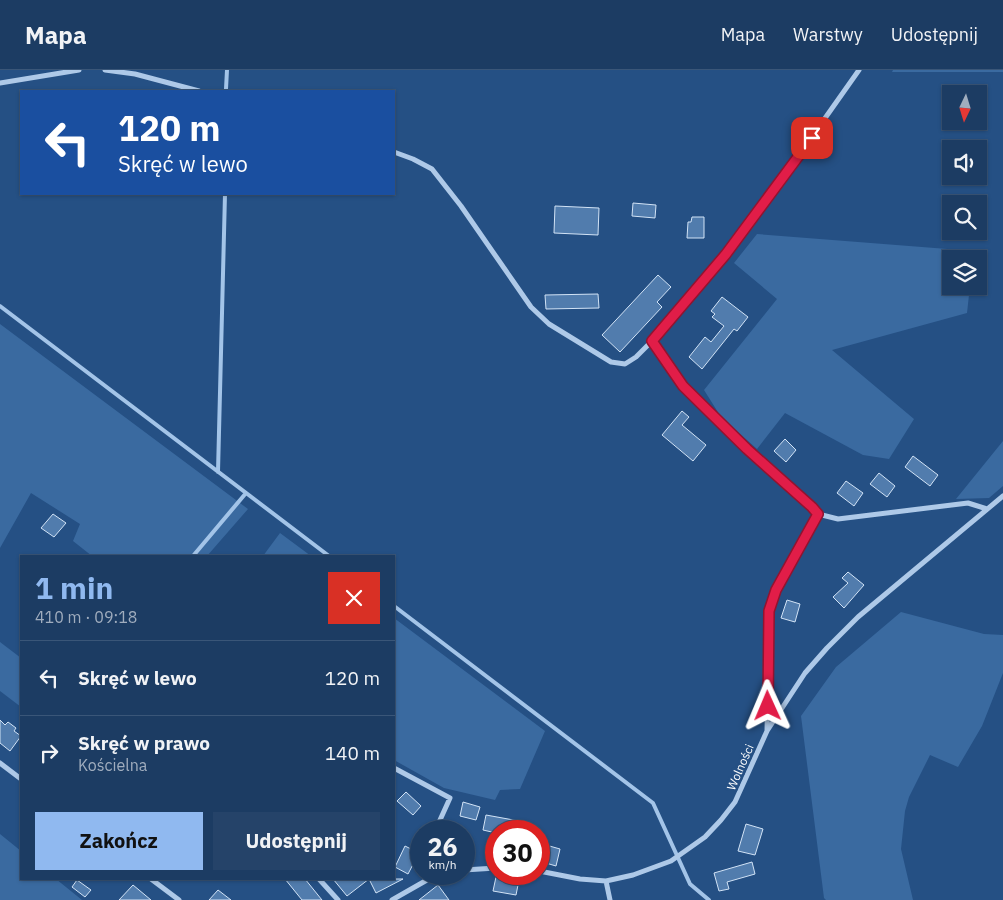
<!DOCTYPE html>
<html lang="pl">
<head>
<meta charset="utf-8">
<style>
  :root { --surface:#1c3c63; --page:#254369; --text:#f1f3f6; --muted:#a0adbe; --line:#3a5678; --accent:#90b9f0 }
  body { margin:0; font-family:"IBM Plex Sans",sans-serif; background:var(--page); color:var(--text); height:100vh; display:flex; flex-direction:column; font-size:19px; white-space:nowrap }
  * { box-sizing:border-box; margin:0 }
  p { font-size:16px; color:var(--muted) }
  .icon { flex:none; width:28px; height:28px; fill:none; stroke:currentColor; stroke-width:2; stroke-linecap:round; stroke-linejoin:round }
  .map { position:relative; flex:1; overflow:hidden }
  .details { position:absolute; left:20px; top:485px; width:375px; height:325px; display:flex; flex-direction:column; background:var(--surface); border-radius:0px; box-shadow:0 1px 4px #0004,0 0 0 1px var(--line) }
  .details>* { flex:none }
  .top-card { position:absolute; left:20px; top:20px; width:375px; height:105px; border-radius:0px; box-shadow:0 1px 4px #0004,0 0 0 1px var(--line); background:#1a4fa0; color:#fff; overflow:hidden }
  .needle { width:32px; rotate:184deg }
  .fabs { position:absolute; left:942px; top:15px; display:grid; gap:10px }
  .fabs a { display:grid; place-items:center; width:45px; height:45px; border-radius:0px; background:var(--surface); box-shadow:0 1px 4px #0004,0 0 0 1px var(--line); font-size:25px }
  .speed { position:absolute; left:410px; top:750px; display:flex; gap:10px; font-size:25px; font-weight:700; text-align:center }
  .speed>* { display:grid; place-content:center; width:65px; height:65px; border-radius:50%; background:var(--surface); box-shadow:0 1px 4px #0004,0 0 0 1px var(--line); line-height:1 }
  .speed small { font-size:12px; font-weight:400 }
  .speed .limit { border:8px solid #d22; background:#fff; color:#111 }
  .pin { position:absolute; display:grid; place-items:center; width:42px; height:42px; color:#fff; margin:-21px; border-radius:10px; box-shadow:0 2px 8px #0006 }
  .me { position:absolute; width:55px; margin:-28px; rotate:359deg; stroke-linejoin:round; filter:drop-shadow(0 0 4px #0008) }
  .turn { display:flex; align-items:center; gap:18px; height:105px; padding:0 15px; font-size:22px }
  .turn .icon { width:65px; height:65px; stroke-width:2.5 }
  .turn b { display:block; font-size:35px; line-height:42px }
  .round { display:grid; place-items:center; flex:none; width:52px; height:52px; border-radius:0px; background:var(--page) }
  .head { display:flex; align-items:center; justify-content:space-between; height:85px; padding:0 15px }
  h1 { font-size:30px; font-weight:700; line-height:38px; color:var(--accent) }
  .action { display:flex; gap:10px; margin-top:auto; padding:10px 15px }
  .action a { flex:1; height:58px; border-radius:0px; background:var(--accent); color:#111; font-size:20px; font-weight:700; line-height:58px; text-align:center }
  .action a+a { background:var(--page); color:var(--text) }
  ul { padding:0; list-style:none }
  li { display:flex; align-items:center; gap:15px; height:75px; padding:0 15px; border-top:1px solid var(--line) }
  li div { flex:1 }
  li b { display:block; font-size:19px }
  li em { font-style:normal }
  header { display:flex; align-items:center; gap:30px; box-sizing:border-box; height:70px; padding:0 25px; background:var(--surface); border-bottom:1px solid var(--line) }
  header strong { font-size:24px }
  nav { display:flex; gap:28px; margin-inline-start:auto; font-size:18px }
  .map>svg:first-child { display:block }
  .green { fill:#3a6aa0 }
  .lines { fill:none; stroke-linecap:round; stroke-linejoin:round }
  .stream { stroke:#a3c4e8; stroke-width:4 }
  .building { fill:#517cad; stroke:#d2e3f6 }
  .street { stroke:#aec9e8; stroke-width:5 }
  .route-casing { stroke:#92132f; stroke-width:12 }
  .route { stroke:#e11d48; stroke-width:9 }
  .labels { text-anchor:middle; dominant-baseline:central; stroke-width:5; stroke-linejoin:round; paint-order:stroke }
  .street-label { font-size:12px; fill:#fff; stroke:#255084 }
</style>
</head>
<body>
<header>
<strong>Mapa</strong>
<nav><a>Mapa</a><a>Warstwy</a><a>Udostępnij</a></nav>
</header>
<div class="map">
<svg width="1003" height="830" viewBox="0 0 1003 830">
  <rect width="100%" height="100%" fill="#255084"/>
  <path class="green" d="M 893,0 L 1003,0 L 1003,2 L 892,2 Z
    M 757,164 L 973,181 L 972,189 L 951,189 L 951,216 L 970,216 L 967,243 L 832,280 L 914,349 L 889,389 L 863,385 L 785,343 L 757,379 L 721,347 L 704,320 L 777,229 L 734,193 Z
    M 0,254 L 248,439 L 207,486 L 92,486 L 73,471 L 80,454 L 31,423 L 0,478 Z
    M 1003,371 L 1003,416 L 989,428 L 956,429 Z
    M 280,463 L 311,486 L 263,486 Z
    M 901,542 L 984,564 L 1003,565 L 1003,603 L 982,656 L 958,697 L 930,685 L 909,727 L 905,741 L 901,779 L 913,830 L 826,830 L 824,828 L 801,646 L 836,597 Z
    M 394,548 L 545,661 L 520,719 L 500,720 L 495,730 L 444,718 L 394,690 Z
    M 0,572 L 21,588 L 21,637 L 0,621 Z
    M 0,764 L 21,781 L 21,809 L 56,809 L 82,830 L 0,830 Z"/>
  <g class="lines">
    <path class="stream" d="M 226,19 L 227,0
      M 0,236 L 329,486
      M 218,402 L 225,124
      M 193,486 L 246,423
      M 394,536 L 653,733 L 690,814 L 709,830"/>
  </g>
  <path class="building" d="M 633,133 L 656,135 L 655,148 L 632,146 Z
    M 555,136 L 599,138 L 598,165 L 554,163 Z
    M 692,147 L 704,147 L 704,168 L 687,168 L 688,152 L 691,152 Z
    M 658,205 L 671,217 L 657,232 L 662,237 L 620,282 L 602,265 Z
    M 598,224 L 599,238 L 546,239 L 545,225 Z
    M 722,227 L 748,247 L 737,261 L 734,259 L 702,299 L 689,287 L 705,267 L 711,272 L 724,256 L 712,247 L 715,244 L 711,241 Z
    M 682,341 L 689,347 L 682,355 L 706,375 L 693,391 L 662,365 Z
    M 785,369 L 796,380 L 786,392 L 774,381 Z
    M 913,386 L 938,405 L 930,416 L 905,397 Z
    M 879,403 L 895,416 L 887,427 L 870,414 Z
    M 846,411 L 863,423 L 854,436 L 837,423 Z
    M 53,444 L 66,453 L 54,467 L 41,458 Z
    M 848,502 L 864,515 L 844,538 L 833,527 L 848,513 L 842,508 Z
    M 787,530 L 800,534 L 795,552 L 781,548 Z
    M 0,650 L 5,655 L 8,652 L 16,658 L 14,661 L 21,666 L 10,681 L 0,673 Z
    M 406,722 L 421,736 L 413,745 L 397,731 Z
    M 463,732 L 480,737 L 476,750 L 460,746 Z
    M 486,745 L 519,751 L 517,757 L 515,761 L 496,761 L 496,763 L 483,760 Z
    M 746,754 L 763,759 L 755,785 L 738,781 Z
    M 539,773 L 560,779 L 556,796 L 539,791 Z
    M 405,776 L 419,783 L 408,804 L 395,797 Z
    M 752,792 L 755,804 L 727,812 L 729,819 L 719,821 L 714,803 Z
    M 496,807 L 519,810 L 516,825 L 493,821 Z
    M 285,809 L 305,809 L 322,830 L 302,830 Z
    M 333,809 L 403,809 L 376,823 L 369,809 L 347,826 Z
    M 77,810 L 91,820 L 85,827 L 72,817 Z
    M 133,815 L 151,830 L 119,830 Z
    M 438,815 L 449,830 L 419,830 Z
    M 218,820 L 231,830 L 209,830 Z"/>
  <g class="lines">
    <path class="street" d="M 105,0 L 135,4 L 199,21
      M 0,13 L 79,0
      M 394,82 L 413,89 L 432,99 L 461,136 L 531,237 L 549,254 L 611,292 L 625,294 L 636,287 L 652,271 L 726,184 L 768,129 L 859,0
      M 652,271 L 683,316 L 747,379 L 813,437 L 818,444 L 838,449 L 968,433 L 987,439
      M 767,661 L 769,541 L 776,520 L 818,444
      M 0,693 L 21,709
      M 394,698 L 450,728 L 435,761
      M 464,800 L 496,798
      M 539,801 L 580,809 L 606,811 L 633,805 L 671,791 L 705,767 L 721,750 L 735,732 L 767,661 L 805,603 L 827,578 L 858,547 L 1003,426
      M 151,809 L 179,830
      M 319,809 L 338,830
      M 606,811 L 610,830
      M 392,830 L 427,810 L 444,804"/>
  </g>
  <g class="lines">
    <defs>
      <path id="route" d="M 768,636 L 769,541 L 776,520 L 818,444 L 812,437 L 747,379 L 683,316 L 652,271 L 726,184 L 812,68"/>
    </defs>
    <use href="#route" class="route-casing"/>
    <use href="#route" class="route"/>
  </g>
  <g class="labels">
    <g class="street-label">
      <text transform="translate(740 697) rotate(-66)">Wolności</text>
    </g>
  </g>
</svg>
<div class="fabs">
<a><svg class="needle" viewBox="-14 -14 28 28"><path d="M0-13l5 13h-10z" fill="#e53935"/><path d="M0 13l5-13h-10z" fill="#a0adbe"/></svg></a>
<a><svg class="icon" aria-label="sound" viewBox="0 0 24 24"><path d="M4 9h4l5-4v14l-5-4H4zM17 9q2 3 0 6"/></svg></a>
<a><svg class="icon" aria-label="search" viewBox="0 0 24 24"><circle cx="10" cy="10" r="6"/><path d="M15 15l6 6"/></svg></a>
<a><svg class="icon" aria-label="layers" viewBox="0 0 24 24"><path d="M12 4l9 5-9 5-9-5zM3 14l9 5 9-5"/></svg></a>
</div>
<div class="speed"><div>26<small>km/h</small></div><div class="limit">30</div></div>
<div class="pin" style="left:812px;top:68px;background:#d93025"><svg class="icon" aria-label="arrive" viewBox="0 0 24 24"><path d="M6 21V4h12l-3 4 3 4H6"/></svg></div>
<svg class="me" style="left:768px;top:636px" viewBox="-20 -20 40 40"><path d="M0-17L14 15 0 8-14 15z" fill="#e11d48" stroke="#fff" stroke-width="4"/></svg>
<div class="top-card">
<div class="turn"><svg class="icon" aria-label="left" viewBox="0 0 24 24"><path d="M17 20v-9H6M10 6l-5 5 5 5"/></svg><div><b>120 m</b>Skręć w lewo</div></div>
</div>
<section class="details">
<div class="head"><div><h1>1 min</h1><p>410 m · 09:18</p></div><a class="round" style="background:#d93025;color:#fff"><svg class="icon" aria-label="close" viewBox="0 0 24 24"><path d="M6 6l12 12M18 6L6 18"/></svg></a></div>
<ul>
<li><svg class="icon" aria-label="left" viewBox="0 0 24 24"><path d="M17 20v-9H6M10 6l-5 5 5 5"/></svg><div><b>Skręć w lewo</b></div><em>120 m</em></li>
<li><svg class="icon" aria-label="right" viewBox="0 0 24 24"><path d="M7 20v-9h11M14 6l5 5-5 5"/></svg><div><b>Skręć w prawo</b><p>Kościelna</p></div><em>140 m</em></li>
</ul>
<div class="action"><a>Zakończ</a><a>Udostępnij</a></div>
</section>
</div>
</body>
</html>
